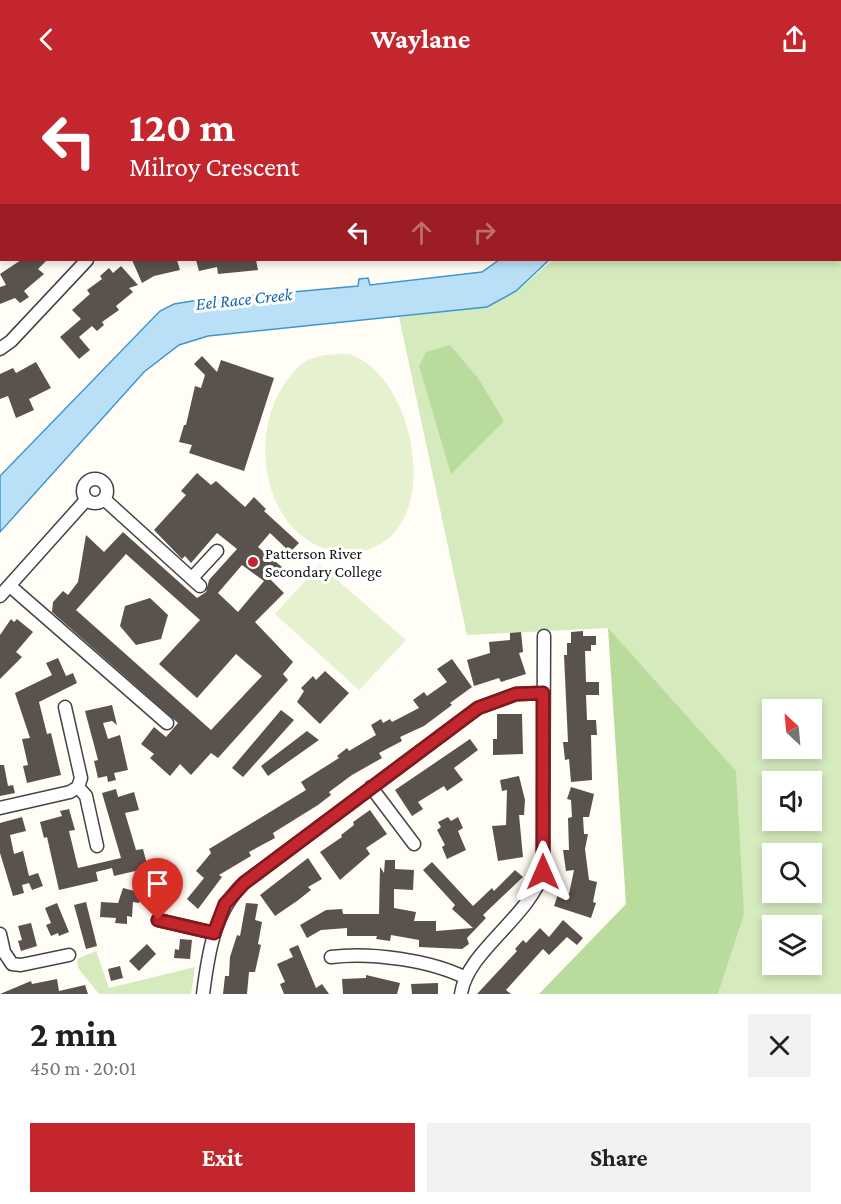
<!DOCTYPE html>
<html lang="en">
<head>
<meta charset="utf-8">
<style>
  :root { --surface:#fff; --page:#f2f2f2; --text:#202124; --muted:#757577; --accent:#c4262e }
  body { margin:0; font-family:"Crimson Pro",serif; background:var(--page); color:var(--text); height:100vh; display:flex; flex-direction:column; font-size:22px; white-space:nowrap }
  * { box-sizing:border-box; margin:0 }
  p { font-size:20px; color:var(--muted) }
  .icon { flex:none; width:33px; height:33px; fill:none; stroke:currentColor; stroke-width:2; stroke-linecap:round; stroke-linejoin:round }
  .map { position:relative; height:916px; overflow:hidden }
  .side { display:flex; flex-direction:column; background:var(--surface); flex:1 }
  .side>* { flex:none }
  .top-card { position:absolute; left:0px; top:0px; width:842px; height:183px; box-shadow:0 3px 9px #0003; background:#c4262e; color:#fff; overflow:hidden }
  .needle { width:39px; rotate:334deg }
  .buttons { position:absolute; left:762px; top:621px; display:grid; gap:12px }
  .buttons a { display:grid; place-items:center; width:60px; height:60px; border-radius:0px; background:var(--surface); box-shadow:0 3px 9px #0003; font-size:30px }
  .pin { position:absolute; display:grid; place-items:center; width:51px; height:51px; color:#fff; margin:-62px -26px; border-radius:50% 50% 50% 0; rotate:-45deg; box-shadow:0 0 6px #0007 }
  .pin .icon { rotate:45deg }
  .me { position:absolute; width:66px; margin:-33px; rotate:0deg; stroke-linejoin:round; filter:drop-shadow(0 0 4px #0008) }
  .turn { display:flex; align-items:center; gap:21px; height:126px; padding:0 30px; font-size:27px }
  .turn .icon { width:78px; height:78px; stroke-width:2.5 }
  .turn b { display:block; font-size:42px; line-height:51px }
  .lanes { display:flex; align-items:center; height:57px; padding:0 30px; background:#0003; justify-content:center; gap:30px; direction:ltr }
  .lanes .off { opacity:.35 }
  .round { display:grid; place-items:center; flex:none; width:63px; height:63px; border-radius:0px; background:var(--page) }
  .summary { display:flex; align-items:center; justify-content:space-between; height:102px; padding:0 30px }
  h1 { font-size:36px; font-weight:700; line-height:45px }
  .action { display:flex; gap:12px; margin-top:auto; padding:12px 30px }
  .action a { flex:1; height:69px; border-radius:0px; background:var(--accent); color:#fff; font-size:24px; font-weight:700; line-height:69px; text-align:center }
  .action a+a { background:var(--page); color:var(--text) }
  header { display:flex; justify-content:space-between; align-items:center; height:78px; padding:0 30px; background:var(--accent); color:#fff; font-size:27px; font-weight:700 }
  .map>svg:first-child { display:block }
  .green { fill:#d5ebbd; fill-rule:evenodd }
  .forest { fill:#b9dc9c }
  .pitch { fill:#e6f2cf }
  .water { fill:#b9e0f7; stroke:#3f96cf; stroke-width:1.5 }
  .building { fill:#5a524d; fill-rule:evenodd }
  .lines { fill:none; stroke-linecap:round; stroke-linejoin:round }
  .minor-casing { stroke:#444; stroke-width:15 }
  .minor { stroke:#fff; stroke-width:12 }
  .route-casing { stroke:#7f191e; stroke-width:15 }
  .route { stroke:#c4262e; stroke-width:10 }
  .poi-dot { fill:#c4262e; stroke:#fff; stroke-width:2 }
  .labels { text-anchor:middle; dominant-baseline:central; stroke-width:6; stroke-linejoin:round; paint-order:stroke }
  .poi-label { font-size:16px; fill:#111; stroke:#fff; text-anchor:start }
  .water-label { font-size:18px; font-style:italic; fill:#1768a6; stroke:#fff }
</style>
</head>
<body>
<header><svg class="icon" aria-label="back" viewBox="0 0 24 24"><path d="M15 5l-7 7 7 7"/></svg>Waylane<svg class="icon" aria-label="share" viewBox="0 0 24 24"><path d="M12 15V3M7 8l5-5 5 5M5 13v7h14v-7"/></svg></header>
<div class="map">
<svg width="841" height="916" viewBox="0 0 841 916">
  <rect width="100%" height="100%" fill="#fffdf5"/>
  <path class="green" d="M 770,0 L 841,0 L 841,916 L 718,916 L 744,837 L 608,550 L 467,557 L 399,239 L 487,229 L 516,213 L 553,182 L 840,182 L 840,2 L 768,1 ZM 772,632 L 812,632 L 812,670 L 772,670 ZM 772,704 L 812,704 L 812,742 L 772,742 ZM 772,776 L 812,776 L 812,814 L 772,814 ZM 772,848 L 812,848 L 812,886 L 772,886 Z
    M 96,873 L 109,910 L 195,889 L 191,916 L 99,916 L 78,890 L 77,881 Z"/>
  <path class="forest" d="M 450,267 L 478,300 L 504,343 L 451,396 L 419,288 L 426,274 Z
    M 608,550 L 736,693 L 744,837 L 718,916 L 539,916 L 626,826 Z"/>
  <path class="pitch" d="M 350,276 C 409,297 437,415 390,459 C 376,471 358,477 340,474 C 267,464 247,365 282,310 C 288,301 296,289 306,283 C 318,276 336,276 350,276 Z
    M 320,487 L 406,562 L 359,612 L 275,536 Z"/>
  <path class="water" d="M 0,0 L 18,1 L 2,2 L 0,155 Z
    M 104,0 L 424,0 L 101,1 Z
    M 499,182 L 549,182 L 516,213 L 487,229 L 208,258 L 179,267 L 144,294 L 0,454 L 0,398 L 160,233 L 174,226 L 192,223 L 358,208 L 359,201 L 368,200 L 370,207 L 482,194 Z"/>
  <path class="building" d="M 21,182 L 47,182 L 38,191 L 44,196 L 24,213 L 29,219 L 20,225 L 15,220 L 0,226 L 0,209 L 6,207 L 0,196 Z
    M 132,182 L 177,182 L 180,192 L 154,198 L 142,205 Z
    M 196,182 L 256,182 L 258,192 L 218,196 L 217,189 L 199,193 Z
    M 121,188 L 138,207 L 129,210 L 133,214 L 116,228 L 119,232 L 102,244 L 104,247 L 97,253 L 92,248 L 79,259 L 90,272 L 79,281 L 60,259 L 81,241 L 72,232 L 90,216 L 87,212 L 102,201 L 100,198 L 109,190 L 113,195 Z
    M 202,278 L 217,294 L 221,282 L 274,300 L 244,393 L 189,375 L 192,367 L 179,364 L 184,347 L 186,347 L 195,308 L 201,310 L 205,297 L 194,286 Z
    M 36,284 L 51,310 L 29,321 L 34,332 L 16,340 L 8,318 L 0,321 L 0,296 L 13,290 L 16,295 Z
    M 197,395 L 211,407 L 216,403 L 245,429 L 254,419 L 266,431 L 264,433 L 299,465 L 290,474 L 270,455 L 258,469 L 282,489 L 271,502 L 284,515 L 255,544 L 293,584 L 283,596 L 288,602 L 218,680 L 211,675 L 191,697 L 180,686 L 170,698 L 150,680 L 154,676 L 141,666 L 154,649 L 166,659 L 178,645 L 52,534 L 53,524 L 63,513 L 68,517 L 78,504 L 86,457 L 104,474 L 123,454 L 197,520 L 206,514 L 209,502 L 237,471 L 217,455 L 191,485 L 185,478 L 182,481 L 154,452 L 186,417 L 181,413 ZM 126,476 L 200,542 L 159,586 L 197,620 L 236,576 L 262,598 L 211,652 L 76,532 ZM 242,487 L 264,503 L 238,534 L 218,515 Z
    M 150,520 L 168,537 L 161,561 L 136,567 L 120,548 L 125,528 Z
    M 11,541 L 14,544 L 17,541 L 33,554 L 16,574 L 22,579 L 0,601 L 0,557 Z
    M 583,553 L 583,558 L 596,558 L 596,567 L 591,567 L 591,573 L 585,573 L 586,604 L 599,604 L 599,617 L 586,617 L 587,642 L 596,642 L 597,657 L 591,657 L 592,702 L 571,704 L 569,681 L 565,682 L 563,664 L 568,664 L 564,577 L 567,577 L 567,565 L 571,565 L 571,554 Z
    M 521,554 L 523,574 L 519,575 L 526,596 L 501,604 L 499,600 L 474,608 L 467,582 L 490,575 L 489,564 L 510,562 L 510,555 Z
    M 58,580 L 66,598 L 73,595 L 77,605 L 39,624 L 47,656 L 51,655 L 61,697 L 27,705 L 23,688 L 28,687 L 22,661 L 30,660 L 15,615 L 52,597 L 46,585 Z
    M 452,581 L 472,609 L 450,625 L 452,627 L 424,648 L 400,659 L 402,663 L 379,675 L 382,680 L 352,697 L 329,714 L 331,717 L 318,727 L 273,755 L 275,760 L 249,774 L 251,778 L 219,797 L 222,799 L 198,831 L 187,821 L 204,800 L 196,793 L 211,775 L 209,771 L 306,712 L 301,704 L 339,680 L 337,678 L 347,670 L 349,673 L 376,657 L 371,647 L 381,641 L 383,645 L 390,641 L 392,644 L 419,630 L 413,622 L 424,614 L 427,618 L 447,604 L 437,591 Z
    M 325,593 L 349,615 L 320,646 L 297,624 L 304,613 L 301,610 L 313,598 L 316,602 Z
    M 112,627 L 117,647 L 112,643 L 103,645 L 108,661 L 120,657 L 128,692 L 114,695 L 116,702 L 108,704 L 107,698 L 98,700 L 94,683 L 98,682 L 85,633 Z
    M 281,632 L 294,642 L 243,699 L 232,690 Z
    M 497,636 L 522,636 L 523,676 L 493,677 L 493,661 L 497,661 Z
    M 307,653 L 319,662 L 268,698 L 261,688 Z
    M 470,661 L 478,672 L 454,690 L 463,702 L 447,713 L 444,708 L 418,724 L 423,731 L 412,738 L 395,712 Z
    M 0,687 L 4,687 L 8,708 L 13,707 L 15,715 L 0,718 Z
    M 519,698 L 525,722 L 524,737 L 519,737 L 523,779 L 498,783 L 492,748 L 506,747 L 507,712 L 502,713 L 500,702 Z
    M 571,709 L 594,716 L 589,739 L 583,739 L 584,756 L 588,756 L 585,771 L 589,802 L 597,804 L 593,824 L 596,825 L 591,840 L 554,828 L 559,813 L 569,816 L 574,792 L 566,793 L 563,772 L 569,772 L 568,740 L 572,739 L 571,722 L 567,721 Z
    M 116,711 L 118,719 L 134,714 L 139,732 L 125,735 L 136,772 L 143,771 L 148,790 L 114,798 L 112,790 L 96,794 L 98,803 L 59,812 L 47,759 L 44,760 L 40,744 L 62,738 L 60,733 L 69,731 L 75,752 L 69,753 L 78,790 L 121,780 L 102,715 Z
    M 370,732 L 387,756 L 366,770 L 370,776 L 340,802 L 320,774 L 342,759 L 341,757 L 354,747 L 353,744 Z
    M 22,739 L 26,753 L 10,757 L 14,776 L 23,773 L 29,798 L 38,795 L 43,808 L 32,812 L 29,805 L 22,807 L 24,815 L 13,818 L 0,775 L 0,745 Z
    M 448,739 L 451,743 L 458,739 L 463,750 L 458,753 L 466,772 L 447,781 L 442,769 L 445,767 L 437,752 L 441,749 L 438,744 Z
    M 308,780 L 322,801 L 308,809 L 311,812 L 297,823 L 275,838 L 260,817 Z
    M 385,782 L 395,782 L 395,791 L 414,792 L 413,812 L 394,811 L 394,830 L 416,834 L 414,843 L 436,843 L 436,853 L 473,850 L 452,831 L 455,827 L 423,792 L 432,784 L 473,828 L 492,810 L 494,813 L 515,792 L 523,799 L 483,837 L 486,840 L 467,860 L 469,866 L 462,871 L 419,869 L 419,862 L 391,857 L 390,863 L 376,861 L 377,858 L 347,858 L 347,850 L 321,852 L 307,860 L 300,847 L 326,832 L 342,831 L 343,836 L 379,836 L 380,789 L 384,795 Z
    M 177,794 L 179,811 L 156,815 L 153,797 Z
    M 123,810 L 142,815 L 139,825 L 133,824 L 132,839 L 127,838 L 127,846 L 115,845 L 116,840 L 100,839 L 101,824 L 118,825 Z
    M 86,824 L 97,868 L 86,871 L 74,827 Z
    M 57,825 L 69,854 L 59,858 L 58,855 L 51,858 L 46,847 L 51,845 L 45,830 Z
    M 246,825 L 258,826 L 255,842 L 262,844 L 258,866 L 261,867 L 255,894 L 249,894 L 247,916 L 223,916 L 225,898 L 229,898 L 230,879 L 237,857 L 240,858 Z
    M 563,842 L 583,860 L 577,867 L 567,859 L 549,877 L 543,871 L 506,912 L 511,916 L 477,916 L 517,873 L 515,871 L 523,862 L 526,865 L 540,850 L 549,859 Z
    M 31,845 L 37,868 L 21,873 L 18,863 L 22,862 L 18,848 Z
    M 180,861 L 192,862 L 190,881 L 174,880 L 175,871 L 179,872 Z
    M 147,866 L 156,876 L 139,893 L 129,883 Z
    M 298,867 L 316,910 L 322,906 L 329,916 L 284,916 L 280,906 L 285,904 L 277,886 L 293,879 L 289,871 Z
    M 120,888 L 123,900 L 111,903 L 108,891 Z
    M 366,897 L 400,905 L 397,916 L 343,916 L 342,901 L 366,900 Z
    M 57,901 L 59,913 L 85,907 L 88,916 L 0,916 L 31,903 L 32,906 Z
    M 438,905 L 438,916 L 412,916 L 411,906 Z"/>
  <g class="lines">
    <defs>
      <path id="minor" d="M 553,2 L 554,0
        M 0,271 L 11,263 L 87,182
        M83 413a12 12 0 1 1 24 0a12 12 0 1 1-24 0Z
        M 104,421 L 200,508
        M 192,500 L 217,473
        M 10,508 L 167,645
        M 0,518 L 86,422
        M 78,709 L 86,718 L 97,768
        M 371,709 L 414,766
        M 0,730 L 70,714 L 78,709 L 81,700 L 65,629
        M 158,842 L 214,855
        M 0,856 L 4,874 L 12,886 L 21,887 L 69,877
        M 331,879 C 371,874 430,882 466,900
        M 203,916 C 208,877 214,833 244,805 L 478,630 L 516,616 L 543,615
        M 461,916 C 467,873 528,841 543,794 L 544,558"/>
    </defs>
    <use href="#minor" class="minor-casing"/>
    <use href="#minor" class="minor"/>
  </g>
  <g class="lines">
    <defs>
      <path id="route" d="M 158,842 L 214,855 L 225,826 L 244,805 L 478,630 L 516,616 L 543,615 L 543,794"/>
    </defs>
    <use href="#route" class="route-casing"/>
    <use href="#route" class="route"/>
  </g>
  <circle class="poi-dot" cx="253" cy="484" r="6"/>
  <g class="labels">
    <g class="poi-label">
      <text x="265" y="475">Patterson River<tspan x="265" dy="18">Secondary College</tspan></text>
    </g>
    <g class="water-label">
      <text transform="translate(244 221) rotate(-6)">Eel Race Creek</text>
    </g>
  </g>
</svg>
<div class="buttons">
<a><svg class="needle" viewBox="-14 -14 28 28"><path d="M0-13l5 13h-10z" fill="#e53935"/><path d="M0 13l5-13h-10z" fill="#757577"/></svg></a>
<a><svg class="icon" aria-label="sound" viewBox="0 0 24 24"><path d="M4 9h4l5-4v14l-5-4H4zM17 9q2 3 0 6"/></svg></a>
<a><svg class="icon" aria-label="search" viewBox="0 0 24 24"><circle cx="10" cy="10" r="6"/><path d="M15 15l6 6"/></svg></a>
<a><svg class="icon" aria-label="layers" viewBox="0 0 24 24"><path d="M12 4l9 5-9 5-9-5zM3 14l9 5 9-5"/></svg></a>
</div>
<div class="pin" style="left:158px;top:842px;background:#d93025"><svg class="icon" aria-label="arrive" viewBox="0 0 24 24"><path d="M6 21V4h12l-3 4 3 4H6"/></svg></div>
<svg class="me" style="left:543px;top:794px" viewBox="-20 -20 40 40"><path d="M0-17L14 15 0 8-14 15z" fill="#c4262e" stroke="#fff" stroke-width="4"/></svg>
<div class="top-card">
<div class="turn"><svg class="icon" aria-label="left" viewBox="0 0 24 24"><path d="M17 20v-9H6M10 6l-5 5 5 5"/></svg><div><b>120 m</b>Milroy Crescent</div></div>
<div class="lanes"><svg class="icon" aria-label="left" viewBox="0 0 24 24"><path d="M17 20v-9H6M10 6l-5 5 5 5"/></svg><svg class="icon off" aria-label="ahead" viewBox="0 0 24 24"><path d="M12 20V5M6 11l6-6 6 6"/></svg><svg class="icon off" aria-label="right" viewBox="0 0 24 24"><path d="M7 20v-9h11M14 6l5 5-5 5"/></svg></div>
</div>
</div>
<section class="side">
<div class="summary"><div><h1>2 min</h1><p>450 m · 20:01</p></div><a class="round"><svg class="icon" aria-label="close" viewBox="0 0 24 24"><path d="M6 6l12 12M18 6L6 18"/></svg></a></div>
<div class="action"><a>Exit</a><a>Share</a></div>
</section>
</body>
</html>
